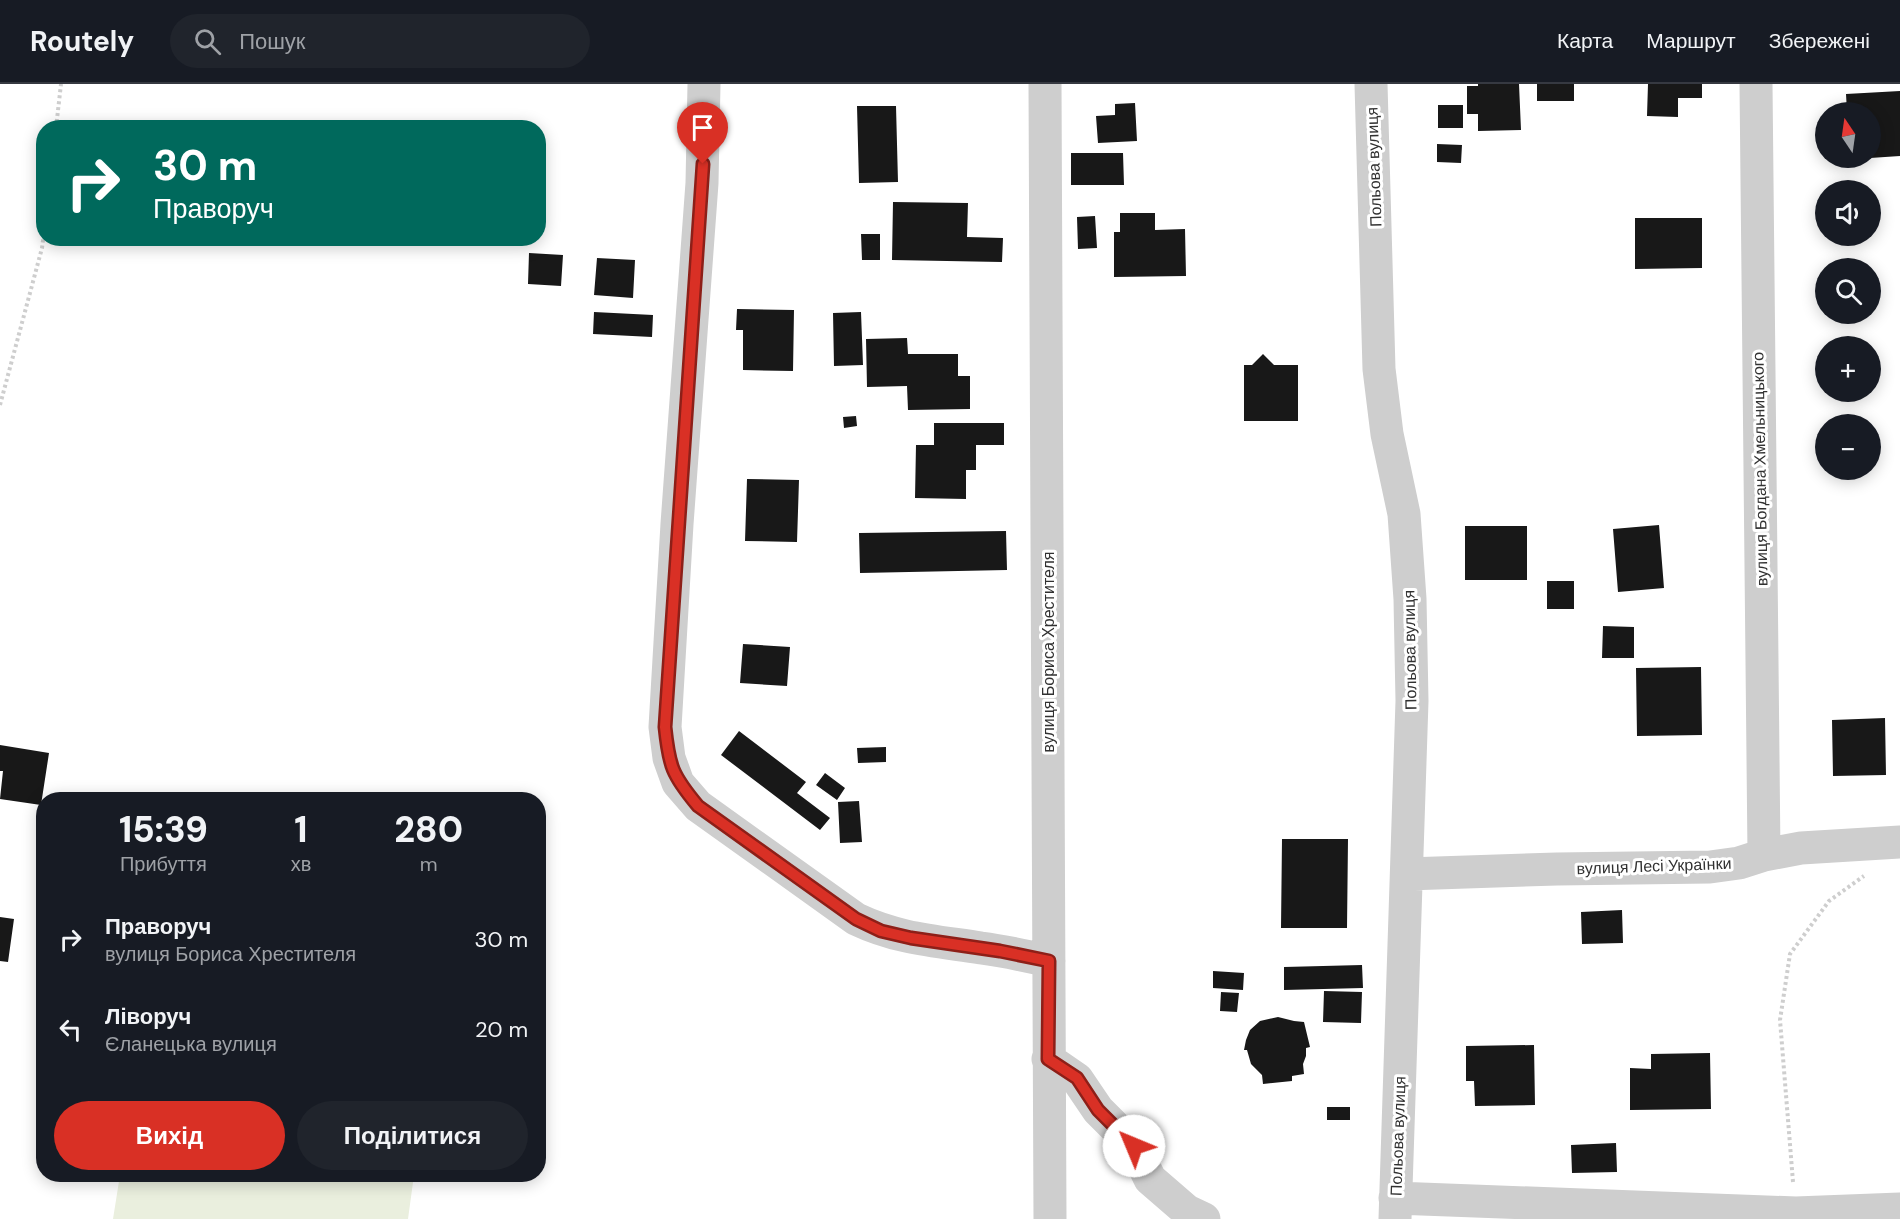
<!DOCTYPE html>
<html lang="uk">
<head>
<meta charset="utf-8">
<style>
  :root { --surface:#171b24; --page:#20242c; --text:#f1f3f6; --muted:#9ea1a6; --line:#363941; --accent:#d93025 }
  body { margin:0; font-family:"DM Sans",sans-serif; background:var(--page); color:var(--text); height:100vh; display:flex; flex-direction:column; font-size:22px; white-space:nowrap }
  * { box-sizing:border-box; margin:0 }
  p { font-size:20px; color:var(--muted) }
  .icon { flex:none; width:33px; height:33px; fill:none; stroke:currentColor; stroke-width:2; stroke-linecap:round; stroke-linejoin:round }
  .map { position:relative; flex:1; overflow:hidden }
  .details { position:absolute; left:36px; top:708px; width:510px; height:390px; display:flex; flex-direction:column; background:var(--surface); border-radius:24px; box-shadow:0 3px 15px #0003 }
  .details>* { flex:none }
  .guide { position:absolute; left:36px; top:36px; width:510px; height:126px; border-radius:24px; box-shadow:0 3px 15px #0003; background:#00695c; color:#fff; overflow:hidden }
  .needle { width:39px; rotate:347deg }
  .tools { position:absolute; left:1815px; top:18px; display:grid; gap:12px }
  .tools a { display:grid; place-items:center; width:66px; height:66px; border-radius:50%; background:var(--surface); box-shadow:0 3px 15px #0003; font-size:30px }
  .pin { position:absolute; display:grid; place-items:center; width:51px; height:51px; color:#fff; margin:-62px -26px; border-radius:50% 50% 50% 0; rotate:-45deg; box-shadow:0 0 6px #0007 }
  .pin .icon { rotate:45deg }
  .me { position:absolute; width:66px; margin:-33px; rotate:315deg; stroke-linejoin:round; filter:drop-shadow(0 0 4px #0008) }
  .turn { display:flex; align-items:center; gap:21px; height:126px; padding:0 18px; font-size:27px }
  .turn .icon { width:78px; height:78px; stroke-width:2.5 }
  .turn b { display:block; font-size:42px; line-height:51px }
  .eta { display:flex; justify-content:space-evenly; align-items:center; height:102px; text-align:center }
  .eta b { font-size:36px; font-weight:800; line-height:42px }
  .action { display:flex; gap:12px; margin-top:auto; padding:12px 18px }
  .action a { flex:1; height:69px; border-radius:36px; background:var(--accent); color:#fff; font-size:24px; font-weight:800; line-height:69px; text-align:center }
  .action a+a { background:var(--page); color:var(--text) }
  ul { padding:0; list-style:none }
  li { display:flex; align-items:center; gap:18px; height:90px; padding:0 18px }
  li div { flex:1 }
  li b { display:block; font-size:22px }
  li em { font-style:normal }
  header { display:flex; align-items:center; gap:36px; box-sizing:border-box; height:84px; padding:0 30px; background:var(--surface); border-bottom:2px solid var(--line) }
  header strong { font-size:28px }
  nav { display:flex; gap:33px; margin-inline-start:auto; font-size:21px }
  .search { width:420px; height:54px; background:var(--page); display:flex; align-items:center; gap:15px; box-sizing:border-box; padding:0 21px; border-radius:33px; color:var(--muted); font-size:22px }
  .map>svg:first-child { display:block }
  .green { fill:#eaefde }
  .building { fill:#181818 }
  .lines { fill:none; stroke-linecap:round; stroke-linejoin:round }
  .path { stroke:#cecece; stroke-width:4; stroke-dasharray:3 3; stroke-linecap:butt }
  .minor { stroke:#cecece; stroke-width:33 }
  .route-casing { stroke:#8d1f18; stroke-width:15 }
  .route { stroke:#d93025; stroke-width:10 }
  .labels { text-anchor:middle; dominant-baseline:central; stroke-width:6; stroke-linejoin:round; paint-order:stroke }
  .street-label { font-size:16px; fill:#313131; stroke:#fff }
</style>
</head>
<body>
<header>
<strong>Routely</strong>
<div class="search"><svg class="icon" aria-label="search" viewBox="0 0 24 24"><circle cx="10" cy="10" r="6"/><path d="M15 15l6 6"/></svg>Пошук</div>
<nav><a>Карта</a><a>Маршрут</a><a>Збережені</a></nav>
</header>
<div class="map">
<svg width="1900" height="1135" viewBox="0 0 1900 1135">
  <rect width="100%" height="100%" fill="#fff"/>
  <path class="green" d="M 120,1091 L 120,1090 L 414,1091 L 408,1135 L 113,1135 Z"/>
  <path class="building" d="M 1478,0 L 1519,0 L 1521,46 L 1478,47 L 1478,30 L 1467,30 L 1467,2 L 1478,2 Z
    M 1537,0 L 1574,0 L 1574,17 L 1537,17 Z
    M 1648,0 L 1702,0 L 1702,14 L 1678,14 L 1678,33 L 1647,32 Z
    M 1900,7 L 1900,72 L 1870,74 L 1870,28 L 1847,28 L 1846,10 Z
    M 1135,19 L 1137,57 L 1098,59 L 1096,32 L 1115,31 L 1115,20 Z
    M 1438,21 L 1463,21 L 1463,44 L 1438,44 Z
    M 857,22 L 896,22 L 898,98 L 859,99 Z
    M 1437,60 L 1462,61 L 1461,79 L 1437,78 Z
    M 1071,69 L 1123,69 L 1124,101 L 1071,101 Z
    M 893,118 L 968,119 L 967,153 L 1003,154 L 1002,178 L 892,176 Z
    M 1120,129 L 1155,129 L 1155,146 L 1185,145 L 1186,192 L 1114,193 L 1114,148 L 1120,148 Z
    M 1095,132 L 1097,164 L 1078,165 L 1077,133 Z
    M 1635,134 L 1702,134 L 1702,184 L 1635,185 Z
    M 861,150 L 880,150 L 880,176 L 862,176 Z
    M 529,169 L 563,171 L 561,202 L 528,200 Z
    M 597,174 L 635,176 L 633,214 L 594,211 Z
    M 737,225 L 794,226 L 793,287 L 743,286 L 743,246 L 736,246 Z
    M 594,228 L 653,231 L 652,253 L 593,250 Z
    M 861,228 L 863,281 L 834,282 L 833,229 Z
    M 907,254 L 908,270 L 958,270 L 958,292 L 970,292 L 970,325 L 908,326 L 907,302 L 867,303 L 866,255 Z
    M 1263,270 L 1274,281 L 1298,281 L 1298,337 L 1244,337 L 1244,281 L 1252,281 Z
    M 856,332 L 857,342 L 844,344 L 843,333 Z
    M 934,339 L 1004,339 L 1004,361 L 976,361 L 976,386 L 966,386 L 966,415 L 915,414 L 916,361 L 934,361 Z
    M 747,395 L 799,396 L 797,458 L 745,457 Z
    M 1659,441 L 1664,504 L 1618,508 L 1613,445 Z
    M 1465,442 L 1527,442 L 1527,496 L 1465,496 Z
    M 1006,447 L 1007,486 L 860,489 L 859,449 Z
    M 1547,497 L 1574,497 L 1574,525 L 1547,525 Z
    M 1603,542 L 1634,543 L 1634,574 L 1602,574 Z
    M 743,560 L 790,563 L 787,602 L 740,599 Z
    M 1701,583 L 1702,651 L 1637,652 L 1636,584 Z
    M 1885,634 L 1886,691 L 1833,692 L 1832,636 Z
    M 739,647 L 806,698 L 797,709 L 830,734 L 820,746 L 721,671 Z
    M 0,661 L 49,669 L 41,721 L 0,715 L 3,687 L 0,687 Z
    M 886,663 L 886,678 L 858,679 L 857,664 Z
    M 825,689 L 845,704 L 837,716 L 816,701 Z
    M 859,717 L 862,758 L 840,759 L 838,718 Z
    M 1282,755 L 1348,755 L 1347,844 L 1281,844 Z
    M 1622,826 L 1623,859 L 1582,860 L 1581,828 Z
    M 0,833 L 14,835 L 8,878 L 0,877 Z
    M 1362,881 L 1363,904 L 1284,906 L 1284,883 Z
    M 1213,887 L 1244,889 L 1243,906 L 1213,904 Z
    M 1324,907 L 1362,908 L 1361,939 L 1323,938 Z
    M 1221,908 L 1239,909 L 1237,928 L 1220,927 Z
    M 1278,933 L 1294,937 L 1304,938 L 1310,963 L 1306,964 L 1306,972 L 1303,980 L 1304,990 L 1292,992 L 1292,997 L 1263,1000 L 1262,991 L 1251,980 L 1247,966 L 1244,966 L 1246,956 L 1250,946 L 1260,937 Z
    M 1534,961 L 1535,1021 L 1475,1022 L 1474,997 L 1466,997 L 1466,962 Z
    M 1710,969 L 1711,1025 L 1630,1026 L 1630,984 L 1651,985 L 1651,970 Z
    M 1327,1023 L 1350,1023 L 1350,1036 L 1327,1036 Z
    M 1616,1059 L 1617,1088 L 1572,1089 L 1571,1061 Z"/>
  <g class="lines">
    <path class="path" d="M 56,44 L 61,0
      M 0,321 L 42,164 L 44,149
      M 1793,1098 L 1780,936 L 1790,870 L 1829,817 L 1864,792"/>
    <path class="minor" d="M 704,0 L 702,99 L 677,440 L 665,643 L 669,674 L 678,699 L 698,722 L 856,835 C 898,855 936,857 981,864 C 1004,867 1027,872 1049,877
      M 1045,0 L 1050,1135
      M 1371,0 L 1379,285 L 1387,350 L 1404,430 L 1410,515 L 1412,617 L 1395,1135
      M 1756,0 L 1764,771
      M 1407,790 L 1557,785 L 1710,783 L 1739,779 L 1764,771 L 1801,764 L 1900,758
      M 1048,975 L 1077,995 L 1098,1026 L 1134,1062 L 1150,1095 L 1187,1127 L 1204,1135
      M 1395,1114 L 1796,1129 L 1900,1125"/>
  </g>
  <g class="lines">
    <defs>
      <path id="route" d="M 703,80 L 665,643 C 669,682 672,691 698,722 L 856,835 L 881,847 L 911,854 L 1000,867 L 1049,877 L 1048,975 L 1077,994 L 1098,1026 L 1134,1062"/>
    </defs>
    <use href="#route" class="route-casing"/>
    <use href="#route" class="route"/>
  </g>
  <g class="labels">
    <g class="street-label">
      <text transform="translate(1374 83) rotate(-92)">Польова вулиця</text>
      <text transform="translate(1760 385) rotate(-91)">вулиця Богдана Хмельницького</text>
      <text transform="translate(1410 566) rotate(-91)">Польова вулиця</text>
      <text transform="translate(1048 568) rotate(-90)">вулиця Бориса Хрестителя</text>
      <text transform="translate(1654 782) rotate(-2)">вулиця Лесі Українки</text>
      <text transform="translate(1398 1052) rotate(-88)">Польова вулиця</text>
    </g>
  </g>
</svg>
<div class="tools">
<a><svg class="needle" viewBox="-14 -14 28 28"><path d="M0-13l5 13h-10z" fill="#e53935"/><path d="M0 13l5-13h-10z" fill="#9ea1a6"/></svg></a>
<a><svg class="icon" aria-label="sound" viewBox="0 0 24 24"><path d="M4 9h4l5-4v14l-5-4H4zM17 9q2 3 0 6"/></svg></a>
<a><svg class="icon" aria-label="search" viewBox="0 0 24 24"><circle cx="10" cy="10" r="6"/><path d="M15 15l6 6"/></svg></a>
<a>+</a>
<a>−</a>
</div>
<div class="pin" style="left:703px;top:80px;background:#d93025"><svg class="icon" aria-label="arrive" viewBox="0 0 24 24"><path d="M6 21V4h12l-3 4 3 4H6"/></svg></div>
<svg class="me" style="left:1134px;top:1062px" viewBox="-20 -20 40 40"><circle r="19" fill="#fff"/><path d="M0-13L10 11 0 6-10 11z" fill="#d93025"/></svg>
<div class="guide">
<div class="turn"><svg class="icon" aria-label="right" viewBox="0 0 24 24"><path d="M7 20v-9h11M14 6l5 5-5 5"/></svg><div><b>30 m</b>Праворуч</div></div>
</div>
<section class="details">
<div class="eta">
<div><b>15:39</b><p>Прибуття</p></div>
<div><b>1</b><p>хв</p></div>
<div><b>280</b><p>m</p></div>
</div>
<ul>
<li><svg class="icon" aria-label="right" viewBox="0 0 24 24"><path d="M7 20v-9h11M14 6l5 5-5 5"/></svg><div><b>Праворуч</b><p>вулиця Бориса Хрестителя</p></div><em>30 m</em></li>
<li><svg class="icon" aria-label="left" viewBox="0 0 24 24"><path d="M17 20v-9H6M10 6l-5 5 5 5"/></svg><div><b>Ліворуч</b><p>Єланецька вулиця</p></div><em>20 m</em></li>
</ul>
<div class="action"><a>Вихід</a><a>Поділитися</a></div>
</section>
</div>
</body>
</html>
